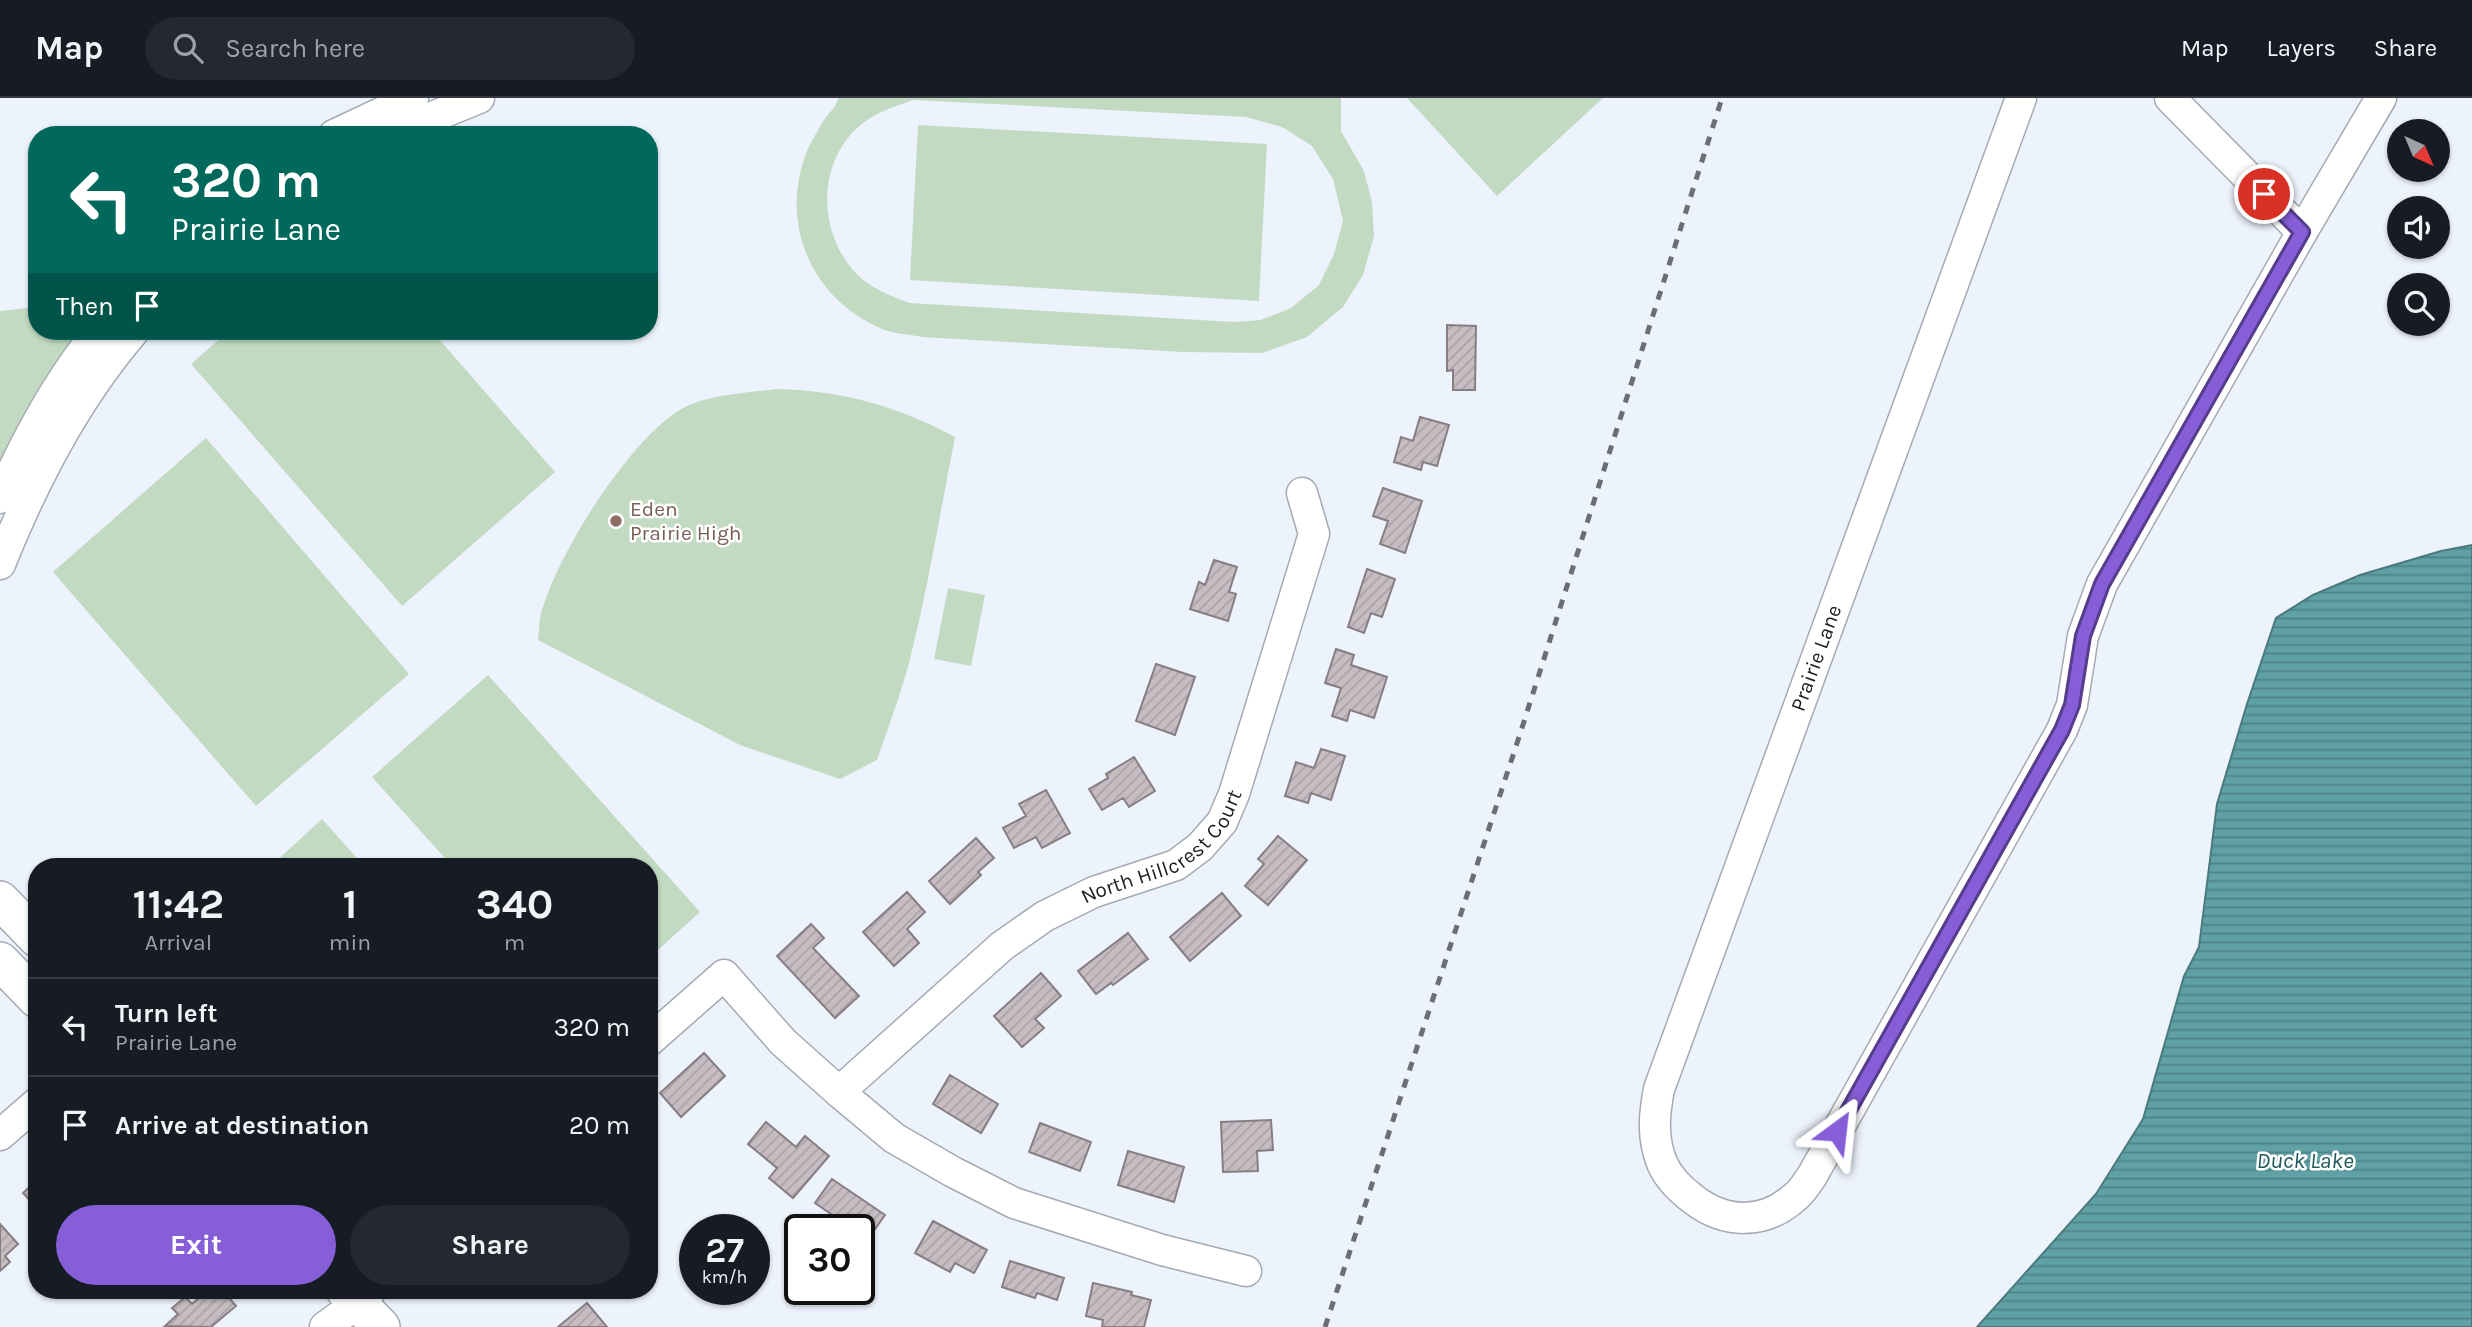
<!DOCTYPE html>
<html lang="en">
<head>
<meta charset="utf-8">
<style>
  :root { --surface:#171b24; --page:#242831; --text:#f1f3f6; --muted:#9ea1a6; --line:#363941; --accent:#855ed8 }
  body { margin:0; font-family:Karla,sans-serif; background:var(--page); color:var(--text); height:100vh; display:flex; flex-direction:column; font-size:26px; white-space:nowrap }
  * { box-sizing:border-box; margin:0 }
  p { font-size:23px; color:var(--muted) }
  .icon { flex:none; width:38px; height:38px; fill:none; stroke:currentColor; stroke-width:2; stroke-linecap:round; stroke-linejoin:round }
  .map { position:relative; flex:1; overflow:hidden }
  .sheet { position:absolute; left:28px; top:760px; width:630px; height:441px; display:flex; flex-direction:column; background:var(--surface); border-radius:28px; box-shadow:0 2px 5px #0004 }
  .sheet>* { flex:none }
  .hud { position:absolute; left:28px; top:28px; width:630px; height:214px; border-radius:28px; box-shadow:0 2px 5px #0004; background:#00695c; color:#fff; overflow:hidden }
  .needle { width:46px; rotate:136deg }
  .tools { position:absolute; left:2387px; top:21px; display:grid; gap:14px }
  .tools a { display:grid; place-items:center; width:63px; height:63px; border-radius:50%; background:var(--surface); box-shadow:0 2px 5px #0004; font-size:35px }
  .speed { position:absolute; left:679px; top:1116px; display:flex; gap:14px; font-size:35px; font-weight:700; text-align:center }
  .speed>* { display:grid; place-content:center; width:91px; height:91px; border-radius:50%; background:var(--surface); box-shadow:0 2px 5px #0004; line-height:1 }
  .speed small { font-size:18px; font-weight:400 }
  .speed .limit { border:4px solid #111; border-radius:10px; background:#fff; color:#111 }
  .pin { position:absolute; display:grid; place-items:center; width:60px; height:60px; color:#fff; margin:-30px; border:4px solid #fff; border-radius:50%; box-shadow:0 2px 7px #0007 }
  .me { position:absolute; width:77px; margin:-38px; rotate:30deg; stroke-linejoin:round; filter:drop-shadow(0 0 5px #0008) }
  .turn { display:flex; align-items:center; gap:24px; height:147px; padding:0 28px; font-size:32px }
  .turn .icon { width:91px; height:91px; stroke-width:2.5 }
  .turn b { display:block; font-size:49px; line-height:60px }
  .then { display:flex; align-items:center; height:66px; padding:0 28px; background:#0003; gap:14px; font-size:26px }
  .eta { display:flex; justify-content:space-evenly; align-items:center; height:119px; text-align:center }
  .eta b { font-size:42px; font-weight:700; line-height:49px }
  .button { display:flex; gap:14px; margin-top:auto; padding:14px 28px }
  .button a { flex:1; height:80px; border-radius:42px; background:var(--accent); color:#fff; font-size:28px; font-weight:700; line-height:80px; text-align:center }
  .button a+a { background:var(--page); color:var(--text) }
  ul { padding:0; list-style:none }
  li { display:flex; align-items:center; gap:21px; height:98px; padding:0 28px; border-top:2px solid var(--line) }
  li div { flex:1 }
  li b { display:block; font-size:26px }
  li em { font-style:normal }
  header { display:flex; align-items:center; gap:42px; box-sizing:border-box; height:98px; padding:0 35px; background:var(--surface); border-bottom:2px solid var(--line) }
  header strong { font-size:33px }
  nav { display:flex; gap:38px; margin-inline-start:auto; font-size:24px }
  .search { width:490px; height:63px; background:var(--page); display:flex; align-items:center; gap:18px; box-sizing:border-box; padding:0 24px; border-radius:38px; color:var(--muted); font-size:26px }
  .map>svg:first-child { display:block }
  .pitch { fill:#c2dac2; fill-rule:evenodd }
  .water { fill:url(#water-rules); stroke:#4b7a7e; stroke-width:2 }
  .building { fill:url(#building-hatch); stroke:#877e84; stroke-width:2 }
  .lines { fill:none; stroke-linecap:round; stroke-linejoin:round }
  .minor-casing { stroke:#a5aab2; stroke-width:33 }
  .major-casing { stroke:#a5aab2; stroke-width:40 }
  .minor { stroke:#fff; stroke-width:30 }
  .major { stroke:#fff; stroke-width:37 }
  .rail { stroke:#6b6e74; stroke-width:5; stroke-dasharray:9 9; stroke-linecap:butt }
  .route-casing { stroke:#563d8c; stroke-width:18 }
  .route { stroke:#855ed8; stroke-width:12 }
  .education-dot { fill:#8d6e63; stroke:#fff; stroke-width:2.5 }
  .labels { text-anchor:middle; dominant-baseline:central; stroke-width:5; stroke-linejoin:round; paint-order:stroke }
  .education-label { font-size:21px; fill:#785e54; stroke:#fff; text-anchor:start }
  .street-label { font-size:21px; fill:#1d1e22; stroke:#fff }
  .water-label { font-size:23px; font-style:italic; fill:#20595c; stroke:#fff }
</style>
</head>
<body>
<header>
<strong>Map</strong>
<div class="search"><svg class="icon" aria-label="search" viewBox="0 0 24 24"><circle cx="10" cy="10" r="6"/><path d="M15 15l6 6"/></svg>Search here</div>
<nav><a>Map</a><a>Layers</a><a>Share</a></nav>
</header>
<div class="map">
<svg width="2472" height="1229" viewBox="0 0 2472 1229">
  <defs>
    <pattern id="water-rules" width="6" height="5" patternUnits="userSpaceOnUse" patternTransform="scale(1.75)"><rect width="6" height="5" fill="#5fa1a5"/><path d="M0 2.5h6" fill="none" stroke="#4e8386"/></pattern>
    <pattern id="building-hatch" width="6" height="6" patternUnits="userSpaceOnUse" patternTransform="scale(1.75)"><rect width="6" height="6" fill="#c6bdc3"/><path d="M-1 1l2-2M0 6l6-6M5 7l2-2" fill="none" stroke="#aaa2a7"/></pattern>
  </defs>
  <rect width="100%" height="100%" fill="#edf3fc"/>
  <path class="pitch" d="M 838,0 L 1341,0 L 1341,33 L 1364,73 L 1372,104 L 1374,138 L 1363,177 L 1343,209 L 1307,239 L 1262,255 L 1183,254 L 922,239 C 909,236 892,236 880,230 C 813,201 781,129 804,61 C 808,48 817,34 824,22 C 829,14 837,9 838,0 ZM 913,2 L 1246,19 L 1282,29 L 1312,48 L 1333,81 L 1343,123 L 1334,156 L 1319,187 L 1291,210 L 1261,222 L 1234,224 L 909,205 C 889,197 869,190 854,173 C 819,134 817,69 856,31 C 871,16 893,9 913,2 Z
    M 1407,0 L 1603,0 L 1497,98 Z
    M 918,27 L 1267,46 L 1259,203 L 910,182 Z
    M 37,209 L 37,233 L 85,233 L 0,368 L 0,213 Z
    M 229,233 L 432,233 L 555,374 L 402,508 L 191,266 Z
    M 777,291 C 844,293 897,308 955,339 C 940,415 928,491 909,565 C 900,598 888,630 877,662 L 840,681 L 740,647 L 538,542 C 539,535 539,527 540,520 C 553,462 630,339 683,310 C 710,296 748,295 777,291 Z
    M 206,340 L 409,576 L 256,708 L 53,474 Z
    M 948,490 L 985,497 L 971,568 L 934,561 Z
    M 488,577 L 700,814 L 649,860 L 649,768 L 452,768 L 372,679 Z
    M 322,721 L 364,768 L 271,768 Z"/>
  <path class="water" d="M 2472,447 L 2472,1229 L 1977,1229 L 2096,1096 L 2143,1021 L 2184,878 L 2199,849 L 2217,706 L 2247,606 L 2276,520 L 2313,497 L 2360,477 L 2441,453 Z"/>
  <path class="building" d="M 1447,227 L 1476,228 L 1475,292 L 1453,292 L 1453,272 L 1447,273 Z
    M 1420,319 L 1449,327 L 1437,368 L 1423,364 L 1421,372 L 1394,364 L 1401,339 L 1413,343 Z
    M 1383,390 L 1422,403 L 1405,455 L 1380,446 L 1388,423 L 1373,418 Z
    M 1214,462 L 1237,469 L 1229,494 L 1236,496 L 1228,523 L 1190,511 L 1199,484 L 1205,487 Z
    M 1367,471 L 1395,481 L 1382,519 L 1371,515 L 1364,535 L 1348,529 Z
    M 1336,551 L 1354,557 L 1351,567 L 1387,579 L 1374,620 L 1350,612 L 1347,623 L 1332,618 L 1341,590 L 1325,585 Z
    M 1156,566 L 1195,579 L 1175,637 L 1136,623 Z
    M 1321,651 L 1345,658 L 1331,702 L 1311,695 L 1308,705 L 1285,698 L 1296,664 L 1314,670 Z
    M 1134,659 L 1155,693 L 1129,709 L 1123,700 L 1102,712 L 1089,691 L 1108,680 L 1106,676 Z
    M 1046,692 L 1070,735 L 1042,750 L 1036,739 L 1014,750 L 1003,730 L 1026,718 L 1019,706 Z
    M 1278,738 L 1307,762 L 1268,807 L 1245,788 L 1264,766 L 1258,761 Z
    M 976,740 L 994,760 L 978,774 L 981,777 L 950,806 L 929,783 Z
    M 907,794 L 925,814 L 907,831 L 919,845 L 894,868 L 863,834 Z
    M 1222,795 L 1241,818 L 1190,863 L 1170,839 Z
    M 811,826 L 824,840 L 813,850 L 859,898 L 835,920 L 777,858 Z
    M 1128,835 L 1148,861 L 1113,887 L 1111,885 L 1096,896 L 1078,873 Z
    M 1041,875 L 1061,898 L 1035,921 L 1044,930 L 1022,949 L 994,918 Z
    M 704,955 L 725,978 L 681,1019 L 660,995 Z
    M 950,977 L 998,1006 L 981,1035 L 933,1006 Z
    M 1271,1022 L 1273,1052 L 1257,1053 L 1258,1073 L 1223,1074 L 1221,1024 Z
    M 766,1024 L 796,1049 L 805,1038 L 829,1058 L 793,1100 L 769,1080 L 777,1070 L 748,1046 Z
    M 1040,1025 L 1091,1044 L 1080,1073 L 1029,1054 Z
    M 1128,1053 L 1184,1069 L 1174,1104 L 1118,1087 Z
    M 832,1081 L 885,1117 L 868,1141 L 859,1136 L 859,1132 L 854,1132 L 815,1105 Z
    M 37,1082 L 37,1110 L 23,1095 Z
    M 933,1123 L 987,1152 L 974,1175 L 955,1165 L 950,1174 L 915,1155 Z
    M 0,1126 L 18,1146 L 5,1158 L 10,1164 L 0,1173 Z
    M 1010,1163 L 1064,1180 L 1057,1202 L 1037,1195 L 1035,1200 L 1002,1189 Z
    M 1093,1185 L 1132,1194 L 1131,1197 L 1151,1202 L 1144,1229 L 1102,1229 L 1103,1222 L 1086,1218 Z
    M 208,1192 L 222,1192 L 236,1208 L 211,1229 L 165,1228 L 178,1216 L 172,1210 L 185,1199 L 192,1206 Z
    M 587,1205 L 607,1229 L 558,1229 Z"/>
  <g class="lines">
    <defs>
      <g id="minor">
        <path d="M 2021,0 L 1659,991 C 1654,1017 1652,1040 1662,1065 C 1668,1079 1681,1092 1693,1101 C 1725,1126 1764,1127 1795,1099 C 1802,1094 1807,1085 1812,1078 L 2062,632 L 2072,607 L 2083,538 L 2102,486 L 2302,134 L 2381,0"/>
        <path d="M 2170,0 L 2302,134"/>
        <path d="M 334,37 L 413,0"/>
        <path d="M 388,37 L 479,0"/>
        <path d="M 0,400 C 26,342 58,282 99,233"/>
        <path d="M 0,466 C 34,382 75,302 134,233"/>
        <path d="M 649,943 L 724,877 L 783,944 L 839,994 L 894,1040 L 953,1074 L 1014,1105 L 1162,1152 L 1246,1173"/>
        <path id="s1" d="M 839,994 L 1002,848 L 1045,818 L 1094,794 L 1176,767 L 1200,749 L 1222,724 L 1234,696 L 1314,436 L 1302,395"/>
        <path d="M 0,1037 L 37,1005"/>
        <path d="M 325,1229 L 358,1205 L 371,1192"/>
      </g>
      <path id="major" d="M 0,802 L 37,840
        M 0,863 L 37,901
        M 345,1192 L 381,1229"/>
    </defs>
    <use href="#minor" class="minor-casing"/>
    <use href="#major" class="major-casing"/>
    <use href="#minor" class="minor"/>
    <use href="#major" class="major"/>
    <path class="rail" d="M 1325,1229 L 1521,633 L 1722,0"/>
  </g>
  <g class="lines">
    <defs>
      <path id="route" d="M 1837,1033 L 2062,632 L 2072,607 L 2083,538 L 2102,486 L 2302,134 L 2264,96"/>
    </defs>
    <use href="#route" class="route-casing"/>
    <use href="#route" class="route"/>
  </g>
  <circle class="education-dot" cx="616" cy="423" r="7"/>
  <g class="labels">
    <g class="education-label">
      <text x="630" y="411">Eden<tspan x="630" dy="24">Prairie High</tspan></text>
    </g>
    <g class="street-label">
      <text transform="translate(1816 560) rotate(-70)">Prairie Lane</text>
      <text stroke="none"><textPath href="#s1" startOffset="411">North Hillcrest Court</textPath></text>
    </g>
    <g class="water-label">
      <text x="2305" y="1062">Duck Lake</text>
    </g>
  </g>
</svg>
<div class="tools">
<a><svg class="needle" viewBox="-14 -14 28 28"><path d="M0-13l5 13h-10z" fill="#e53935"/><path d="M0 13l5-13h-10z" fill="#9ea1a6"/></svg></a>
<a><svg class="icon" aria-label="sound" viewBox="0 0 24 24"><path d="M4 9h4l5-4v14l-5-4H4zM17 9q2 3 0 6"/></svg></a>
<a><svg class="icon" aria-label="search" viewBox="0 0 24 24"><circle cx="10" cy="10" r="6"/><path d="M15 15l6 6"/></svg></a>
</div>
<div class="speed"><div>27<small>km/h</small></div><div class="limit">30</div></div>
<div class="pin" style="left:2264px;top:96px;background:#d93025"><svg class="icon" aria-label="arrive" viewBox="0 0 24 24"><path d="M6 21V4h12l-3 4 3 4H6"/></svg></div>
<svg class="me" style="left:1837px;top:1033px" viewBox="-20 -20 40 40"><path d="M0-17L14 15 0 8-14 15z" fill="#855ed8" stroke="#fff" stroke-width="4"/></svg>
<div class="hud">
<div class="turn"><svg class="icon" aria-label="left" viewBox="0 0 24 24"><path d="M17 20v-9H6M10 6l-5 5 5 5"/></svg><div><b>320 m</b>Prairie Lane</div></div>
<div class="then">Then<svg class="icon" aria-label="arrive" viewBox="0 0 24 24"><path d="M6 21V4h12l-3 4 3 4H6"/></svg></div>
</div>
<section class="sheet">
<div class="eta">
<div><b>11:42</b><p>Arrival</p></div>
<div><b>1</b><p>min</p></div>
<div><b>340</b><p>m</p></div>
</div>
<ul>
<li><svg class="icon" aria-label="left" viewBox="0 0 24 24"><path d="M17 20v-9H6M10 6l-5 5 5 5"/></svg><div><b>Turn left</b><p>Prairie Lane</p></div><em>320 m</em></li>
<li><svg class="icon" aria-label="arrive" viewBox="0 0 24 24"><path d="M6 21V4h12l-3 4 3 4H6"/></svg><div><b>Arrive at destination</b></div><em>20 m</em></li>
</ul>
<div class="button"><a>Exit</a><a>Share</a></div>
</section>
</div>
</body>
</html>
